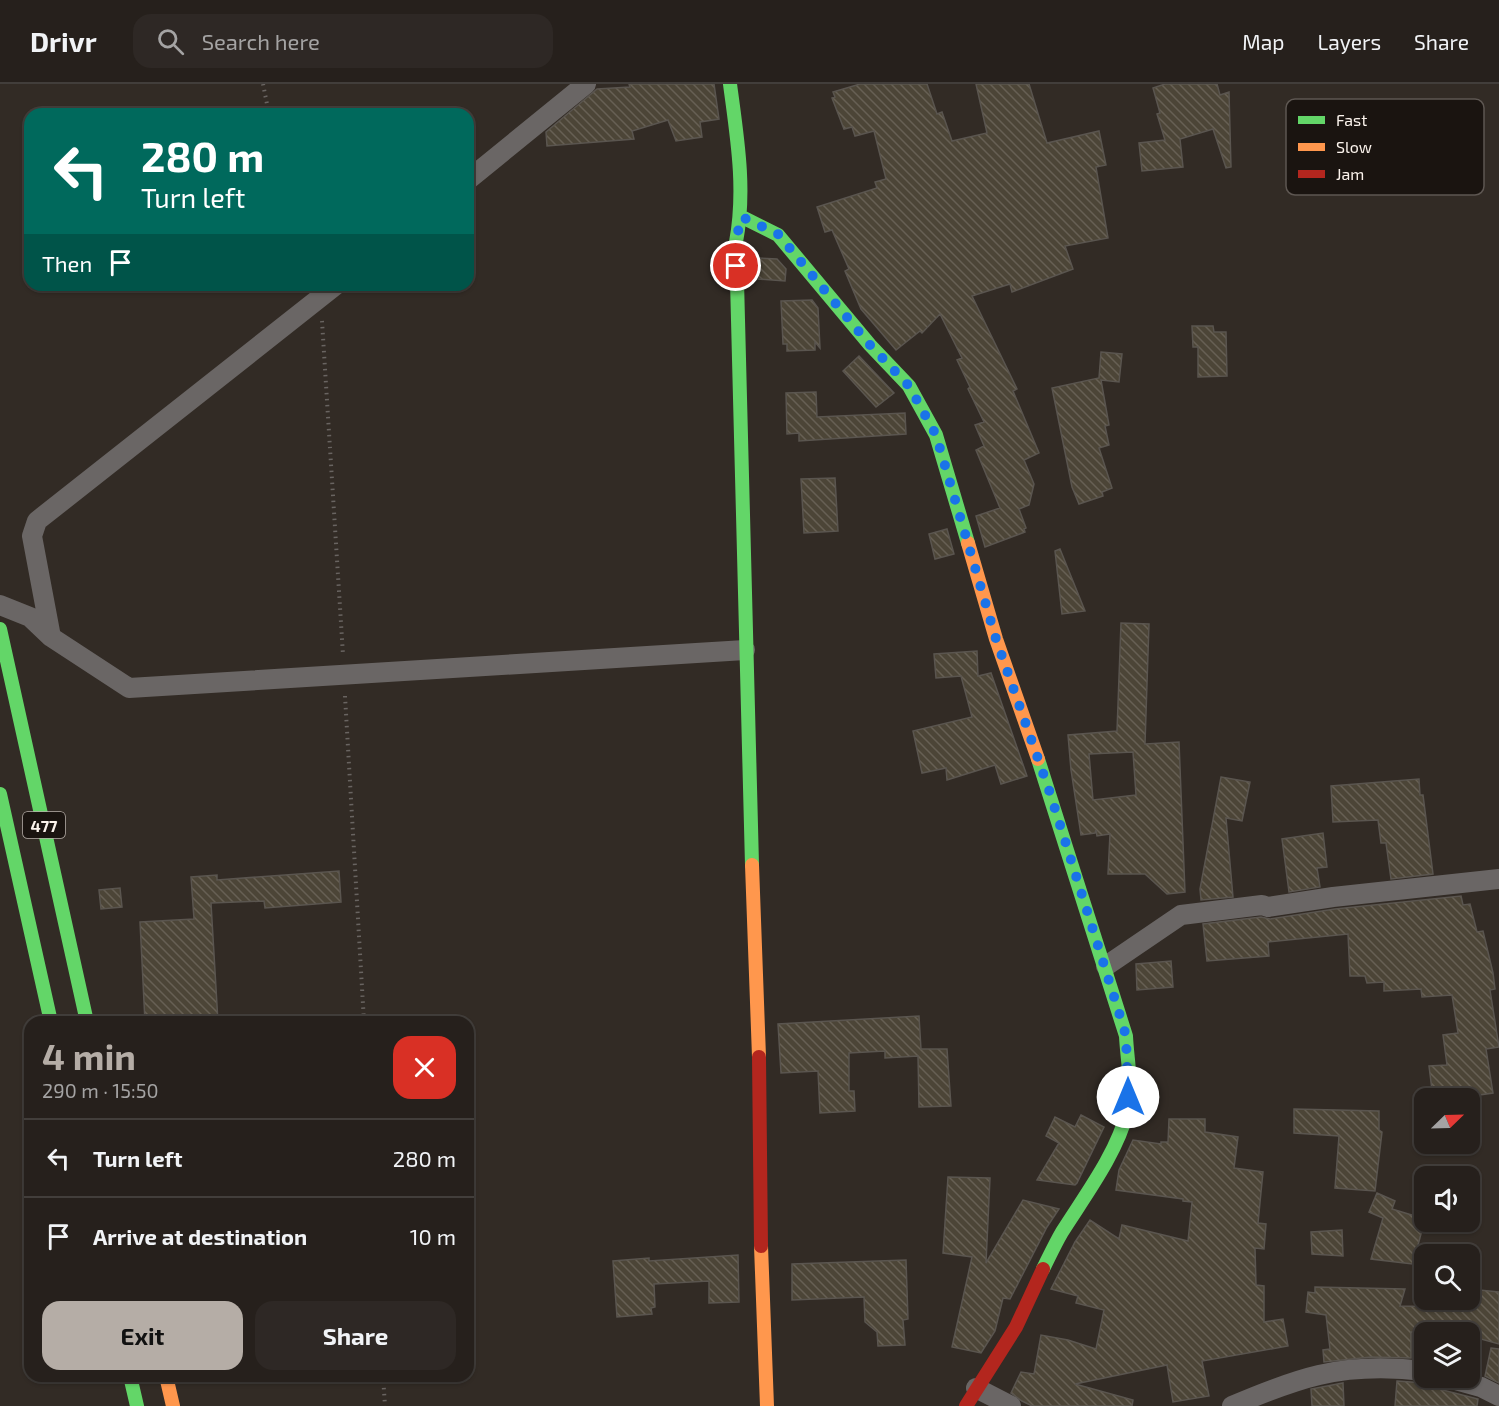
<!DOCTYPE html>
<html lang="en">
<head>
<meta charset="utf-8">
<style>
  :root { --surface:#26201c; --page:#2e2825; --text:#f1f3f6; --muted:#a4a3a3; --line:#423e3b; --accent:#b5ada6 }
  body { margin:0; font-family:"Exo 2",sans-serif; background:var(--page); color:var(--text); height:100vh; display:flex; flex-direction:column; font-size:22px; white-space:nowrap }
  * { box-sizing:border-box; margin:0 }
  p { font-size:20px; color:var(--muted) }
  .icon { flex:none; width:33px; height:33px; fill:none; stroke:currentColor; stroke-width:2; stroke-linecap:round; stroke-linejoin:round }
  .map { position:relative; flex:1; overflow:hidden }
  .side { position:absolute; left:24px; top:932px; width:450px; height:366px; display:flex; flex-direction:column; background:var(--surface); border-radius:18px; box-shadow:0 2px 4px #0004,0 0 0 2px var(--line) }
  .side>* { flex:none }
  .banner { position:absolute; left:24px; top:24px; width:450px; height:183px; border-radius:18px; box-shadow:0 2px 4px #0004,0 0 0 2px var(--line); background:#00695c; color:#fff; overflow:hidden }
  .needle { width:39px; rotate:67deg }
  .buttons { position:absolute; left:1414px; top:1004px; display:grid; gap:12px }
  .buttons a { display:grid; place-items:center; width:66px; height:66px; border-radius:12px; background:var(--surface); box-shadow:0 2px 4px #0004,0 0 0 2px var(--line); font-size:30px }
  .pin { position:absolute; display:grid; place-items:center; width:51px; height:51px; color:#fff; margin:-26px; border:3px solid #fff; border-radius:50%; box-shadow:0 2px 6px #0007 }
  .me { position:absolute; width:66px; margin:-33px; rotate:0deg; stroke-linejoin:round; filter:drop-shadow(0 0 4px #0008) }
  .turn { display:flex; align-items:center; gap:21px; height:126px; padding:0 18px; font-size:27px }
  .turn .icon { width:78px; height:78px; stroke-width:2.5 }
  .turn b { display:block; font-size:42px; line-height:51px }
  .then { display:flex; align-items:center; height:57px; padding:0 18px; background:#0003; gap:12px; font-size:22px }
  .round { display:grid; place-items:center; flex:none; width:63px; height:63px; border-radius:18px; background:var(--page) }
  .head { display:flex; align-items:center; justify-content:space-between; height:102px; padding:0 18px }
  h1 { font-size:36px; font-weight:700; line-height:45px; color:var(--accent) }
  .cta { display:flex; gap:12px; margin-top:auto; padding:12px 18px }
  .cta a { flex:1; height:69px; border-radius:18px; background:var(--accent); color:#111; font-size:24px; font-weight:700; line-height:69px; text-align:center }
  .cta a+a { background:var(--page); color:var(--text) }
  ul { padding:0; list-style:none }
  li { display:flex; align-items:center; gap:18px; height:78px; padding:0 18px; border-top:2px solid var(--line) }
  li div { flex:1 }
  li b { display:block; font-size:22px }
  li em { font-style:normal }
  header { display:flex; align-items:center; gap:36px; box-sizing:border-box; height:84px; padding:0 30px; background:var(--surface); border-bottom:2px solid var(--line) }
  header strong { font-size:28px }
  nav { display:flex; gap:33px; margin-inline-start:auto; font-size:21px }
  .search { width:420px; height:54px; background:var(--page); display:flex; align-items:center; gap:15px; box-sizing:border-box; padding:0 21px; border-radius:18px; color:var(--muted); font-size:22px }
  .map>svg:first-child { display:block }
  .building { fill:url(#building-back-hatch); stroke:#5a554f; stroke-width:1.5; fill-rule:evenodd }
  .lines { fill:none; stroke-linecap:round; stroke-linejoin:round }
  .path { stroke:#696461; stroke-width:4; stroke-dasharray:1.5 4.5; stroke-linecap:butt }
  .street { stroke:#6a6665; stroke-width:20 }
  .fast { stroke:#63d668; stroke-width:14 }
  .slow { stroke:#ff974d; stroke-width:14 }
  .jam { stroke:#b3261e; stroke-width:14 }
  .route { stroke:#1a73e8; stroke-width:10; stroke-dasharray:0 18 }
  .labels { text-anchor:middle; dominant-baseline:central; stroke-width:6; stroke-linejoin:round; paint-order:stroke }
  .shield { fill:#1a1410; stroke:#b8b0aa; stroke-width:1.5 }
  .shield-label { font-size:16px; font-weight:bold; fill:#fbf3ec }
  .key { fill:#1a1410; stroke:#5e5752; stroke-width:1.5 }
  .key-label { font-size:16px; fill:#fbf3ec }
</style>
</head>
<body>
<header>
<strong>Drivr</strong>
<div class="search"><svg class="icon" aria-label="search" viewBox="0 0 24 24"><circle cx="10" cy="10" r="6"/><path d="M15 15l6 6"/></svg>Search here</div>
<nav><a>Map</a><a>Layers</a><a>Share</a></nav>
</header>
<div class="map">
<svg width="1499" height="1322" viewBox="0 0 1499 1322">
  <defs>
    <pattern id="building-back-hatch" width="6" height="6" patternUnits="userSpaceOnUse" patternTransform="scale(1.5)"><rect width="6" height="6" fill="#4c4537"/><path d="M-1 5l2 2M0 0l6 6M5-1l2 2" fill="none" stroke="#676054"/></pattern>
  </defs>
  <rect width="100%" height="100%" fill="#322b25"/>
  <path class="building" d="M 629,0 L 714,0 L 719,35 L 700,38 L 702,53 L 676,57 L 668,36 L 632,47 L 634,55 L 547,62 L 546,48 L 597,5 L 630,3 Z
    M 860,0 L 927,0 L 937,30 L 942,28 L 952,57 L 987,49 L 976,0 L 1029,0 L 1047,59 L 1099,47 L 1106,81 L 1096,83 L 1108,154 L 1065,162 L 1073,185 L 1012,208 L 1010,200 L 972,212 L 1017,305 L 1013,307 L 1039,369 L 1024,376 L 1034,400 L 1029,421 L 1019,425 L 1026,444 L 1024,445 L 1025,448 L 985,463 L 976,432 L 1000,424 L 976,366 L 984,362 L 975,341 L 984,338 L 968,305 L 970,303 L 957,276 L 962,274 L 940,230 L 922,249 L 920,247 L 896,266 L 861,225 L 845,187 L 849,185 L 832,146 L 825,148 L 817,123 L 877,104 L 875,98 L 886,95 L 874,47 L 855,52 L 852,43 L 844,45 L 832,14 L 835,13 L 833,8 Z
    M 1165,0 L 1217,0 L 1220,11 L 1229,8 L 1231,83 L 1226,84 L 1213,45 L 1180,55 L 1183,83 L 1142,87 L 1139,59 L 1165,56 L 1157,30 L 1160,29 L 1153,4 Z
    M 759,174 L 777,175 L 786,185 L 785,197 L 758,195 Z
    M 812,216 L 818,224 L 820,264 L 815,258 L 815,266 L 787,267 L 787,260 L 783,260 L 781,217 Z
    M 1192,242 L 1213,242 L 1214,248 L 1226,248 L 1227,292 L 1198,293 L 1198,263 L 1193,263 Z
    M 1101,268 L 1122,270 L 1119,298 L 1101,296 L 1109,341 L 1105,342 L 1109,361 L 1099,364 L 1112,404 L 1102,408 L 1103,412 L 1079,420 L 1072,403 L 1052,304 L 1099,294 Z
    M 859,272 L 894,309 L 876,323 L 843,287 Z
    M 816,308 L 817,333 L 905,329 L 906,350 L 799,357 L 799,349 L 787,350 L 786,309 Z
    M 835,394 L 838,447 L 804,449 L 801,395 Z
    M 947,445 L 954,470 L 935,475 L 929,450 Z
    M 1060,465 L 1085,527 L 1062,530 L 1055,467 Z
    M 1121,539 L 1149,540 L 1145,660 L 1179,658 L 1185,808 L 1167,810 L 1145,790 L 1108,790 L 1110,750 L 1097,752 L 1096,746 L 1095,749 L 1081,751 L 1071,686 L 1068,651 L 1117,647 ZM 1133,668 L 1136,711 L 1093,716 L 1089,670 Z
    M 977,567 L 978,592 L 991,589 L 1027,692 L 1001,700 L 995,681 L 947,696 L 946,684 L 922,689 L 913,647 L 972,633 L 961,592 L 936,594 L 934,570 Z
    M 1221,693 L 1250,698 L 1242,737 L 1226,734 L 1233,813 L 1201,816 L 1200,805 Z
    M 1419,695 L 1420,711 L 1423,711 L 1433,790 L 1391,795 L 1386,759 L 1381,759 L 1378,736 L 1333,738 L 1331,702 Z
    M 1323,749 L 1327,783 L 1317,784 L 1320,803 L 1289,808 L 1282,755 Z
    M 339,787 L 341,818 L 265,824 L 264,817 L 211,819 L 218,938 L 145,938 L 140,838 L 194,835 L 191,793 L 217,791 L 217,796 Z
    M 120,804 L 122,823 L 101,825 L 99,806 Z
    M 1461,812 L 1463,821 L 1470,820 L 1477,848 L 1483,847 L 1493,889 L 1495,905 L 1490,906 L 1499,963 L 1486,965 L 1493,1009 L 1458,1014 L 1433,1014 L 1429,982 L 1447,981 L 1443,951 L 1458,949 L 1452,911 L 1422,913 L 1421,905 L 1384,907 L 1384,898 L 1367,899 L 1365,892 L 1350,892 L 1348,850 L 1268,858 L 1269,872 L 1207,877 L 1203,840 L 1261,833 L 1270,835 L 1335,825 Z
    M 1171,877 L 1173,903 L 1137,906 L 1136,880 Z
    M 919,932 L 921,965 L 947,965 L 951,1022 L 919,1023 L 918,972 L 885,974 L 885,967 L 849,969 L 849,1007 L 854,1007 L 855,1027 L 820,1029 L 818,987 L 781,989 L 778,940 Z
    M 1294,1025 L 1379,1027 L 1379,1046 L 1382,1048 L 1375,1107 L 1335,1104 L 1339,1052 L 1294,1049 Z
    M 1081,1031 L 1104,1043 L 1077,1099 L 1075,1101 L 1037,1096 L 1059,1059 L 1046,1052 L 1055,1033 L 1075,1043 Z
    M 1169,1035 L 1205,1035 L 1205,1048 L 1238,1053 L 1234,1084 L 1263,1088 L 1258,1139 L 1266,1140 L 1264,1165 L 1255,1164 L 1256,1201 L 1264,1202 L 1264,1238 L 1283,1235 L 1288,1262 L 1202,1277 L 1209,1312 L 1173,1318 L 1167,1281 L 1075,1300 L 1133,1316 L 1132,1322 L 1032,1322 L 1022,1317 L 1011,1309 L 1021,1288 L 1034,1290 L 1041,1251 L 1068,1256 L 1096,1265 L 1104,1226 L 1076,1219 L 1078,1212 L 1051,1205 L 1075,1158 L 1090,1136 L 1119,1155 L 1122,1141 L 1188,1157 L 1192,1118 L 1183,1117 L 1183,1115 L 1116,1106 L 1119,1086 L 1133,1056 L 1161,1060 L 1161,1058 L 1168,1058 Z
    M 948,1093 L 990,1094 L 986,1179 L 1023,1116 L 1059,1125 L 1047,1143 L 1010,1215 L 1003,1214 L 995,1247 L 981,1269 L 952,1263 L 972,1173 L 943,1169 Z
    M 1377,1109 L 1395,1117 L 1392,1125 L 1425,1135 L 1418,1161 L 1426,1163 L 1421,1181 L 1371,1175 L 1383,1134 L 1369,1128 Z
    M 1342,1146 L 1343,1172 L 1312,1170 L 1311,1148 Z
    M 738,1171 L 739,1218 L 709,1219 L 709,1197 L 654,1200 L 655,1223 L 651,1224 L 652,1230 L 617,1233 L 613,1177 L 649,1174 L 649,1177 Z
    M 906,1176 L 908,1235 L 903,1236 L 905,1261 L 878,1262 L 877,1248 L 865,1238 L 864,1213 L 792,1216 L 792,1180 Z
    M 1315,1203 L 1405,1205 L 1400,1222 L 1449,1223 L 1450,1215 L 1470,1215 L 1470,1205 L 1499,1208 L 1499,1260 L 1470,1252 L 1470,1248 L 1411,1248 L 1411,1274 L 1371,1273 L 1324,1278 L 1323,1266 L 1330,1265 L 1326,1231 L 1306,1228 L 1308,1208 L 1315,1209 Z
    M 1491,1264 L 1499,1265 L 1499,1299 L 1485,1292 Z
    M 1397,1297 L 1424,1299 L 1432,1297 L 1431,1303 L 1478,1315 L 1477,1322 L 1395,1322 Z
    M 1343,1299 L 1344,1322 L 1312,1322 L 1311,1305 Z"/>
  <g class="lines">
    <path class="path" d="M 263,0 L 269,30
      M 322,237 L 343,571
      M 345,612 L 364,938
      M 383,1292 L 385,1322"/>
    <path class="street" d="M 468,96 L 586,0
      M 0,521 L 30,533 L 51,553 L 129,604 L 745,566
      M 51,553 L 32,452 L 37,437 L 336,201
      M 1106,882 L 1181,831 L 1262,821 L 1268,823 L 1333,813 L 1499,795
      M 1445,1293 L 1481,1303 L 1499,1312
      M 976,1304 L 1011,1322
      M 1232,1322 C 1260,1310 1289,1298 1319,1291 C 1353,1283 1391,1283 1425,1287"/>
    <path class="fast" d="M 730,0 C 737,53 746,105 736,158 L 752,781
      M 742,133 L 778,151 L 870,261 L 909,302 L 936,351 L 968,459
      M 0,545 L 87,938
      M 1038,675 L 1126,952 C 1127,975 1133,1004 1128,1026 C 1116,1071 1086,1110 1062,1148 C 1055,1160 1049,1173 1043,1185
      M 0,710 L 51,938
      M 130,1292 L 137,1322"/>
    <path class="slow" d="M 968,459 L 996,555 L 1038,675
      M 752,781 L 759,973
      M 761,1162 L 767,1322
      M 166,1292 L 173,1322"/>
    <path class="jam" d="M 759,973 L 761,1162
      M 966,1322 L 1016,1243 L 1043,1185"/>
  </g>
  <g class="lines">
    <path class="route" d="M 736,182 L 735,158 L 742,133 L 778,150 L 870,261 L 909,302 L 936,351 L 996,555 L 1050,709 L 1121,935 L 1126,952 L 1128,1013"/>
  </g>
  <g class="labels">
    <rect class="shield" x="23" y="728" width="42" height="26" rx="4.5"/>
    <g class="shield-label">
      <text x="44" y="741">477</text>
    </g>
  </g>
  <rect x="1286" y="15" width="198" height="96" rx="9" class="key"/>
  <rect x="1298" y="32" width="27" height="8" fill="#63d668"/>
  <rect x="1298" y="59" width="27" height="8" fill="#ff974d"/>
  <rect x="1298" y="86" width="27" height="8" fill="#b3261e"/>
  <g class="key-label">
    <text x="1336" y="42">Fast</text>
    <text x="1336" y="69">Slow</text>
    <text x="1336" y="96">Jam</text>
  </g>
</svg>
<div class="buttons">
<a><svg class="needle" viewBox="-14 -14 28 28"><path d="M0-13l5 13h-10z" fill="#e53935"/><path d="M0 13l5-13h-10z" fill="#a4a3a3"/></svg></a>
<a><svg class="icon" aria-label="sound" viewBox="0 0 24 24"><path d="M4 9h4l5-4v14l-5-4H4zM17 9q2 3 0 6"/></svg></a>
<a><svg class="icon" aria-label="search" viewBox="0 0 24 24"><circle cx="10" cy="10" r="6"/><path d="M15 15l6 6"/></svg></a>
<a><svg class="icon" aria-label="layers" viewBox="0 0 24 24"><path d="M12 4l9 5-9 5-9-5zM3 14l9 5 9-5"/></svg></a>
</div>
<div class="pin" style="left:736px;top:182px;background:#d93025"><svg class="icon" aria-label="arrive" viewBox="0 0 24 24"><path d="M6 21V4h12l-3 4 3 4H6"/></svg></div>
<svg class="me" style="left:1128px;top:1013px" viewBox="-20 -20 40 40"><circle r="19" fill="#fff"/><path d="M0-13L10 11 0 6-10 11z" fill="#1a73e8"/></svg>
<div class="banner">
<div class="turn"><svg class="icon" aria-label="left" viewBox="0 0 24 24"><path d="M17 20v-9H6M10 6l-5 5 5 5"/></svg><div><b>280 m</b>Turn left</div></div>
<div class="then">Then<svg class="icon" aria-label="arrive" viewBox="0 0 24 24"><path d="M6 21V4h12l-3 4 3 4H6"/></svg></div>
</div>
<section class="side">
<div class="head"><div><h1>4 min</h1><p>290 m · 15:50</p></div><a class="round" style="background:#d93025;color:#fff"><svg class="icon" aria-label="close" viewBox="0 0 24 24"><path d="M6 6l12 12M18 6L6 18"/></svg></a></div>
<ul>
<li><svg class="icon" aria-label="left" viewBox="0 0 24 24"><path d="M17 20v-9H6M10 6l-5 5 5 5"/></svg><div><b>Turn left</b></div><em>280 m</em></li>
<li><svg class="icon" aria-label="arrive" viewBox="0 0 24 24"><path d="M6 21V4h12l-3 4 3 4H6"/></svg><div><b>Arrive at destination</b></div><em>10 m</em></li>
</ul>
<div class="cta"><a>Exit</a><a>Share</a></div>
</section>
</div>
</body>
</html>
